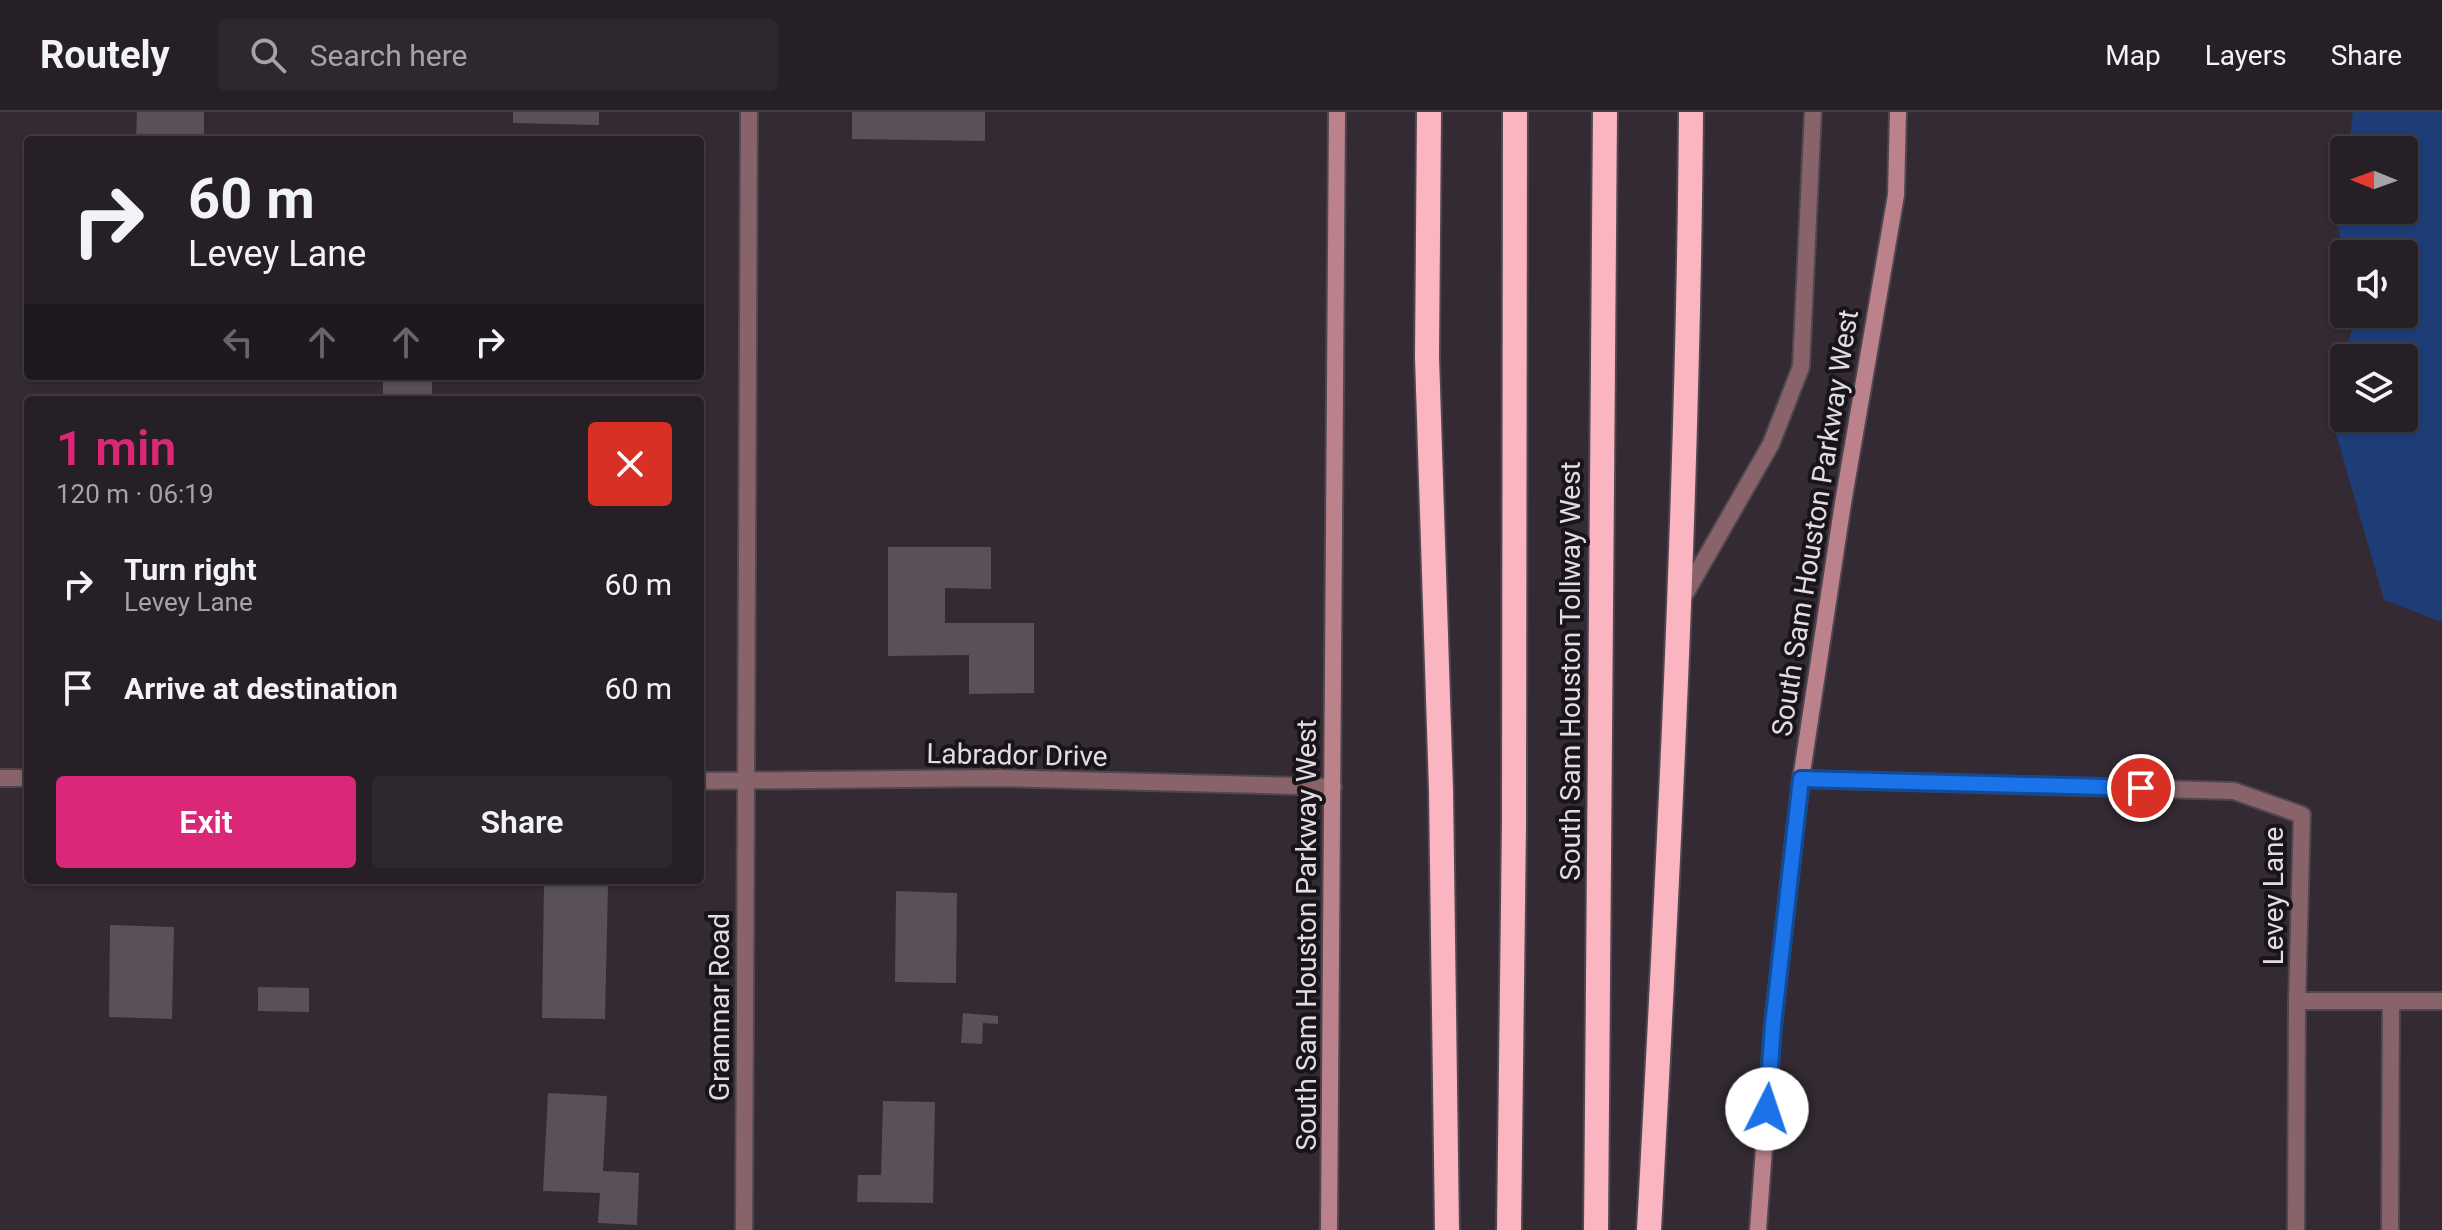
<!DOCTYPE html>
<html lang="en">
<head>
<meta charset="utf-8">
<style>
  :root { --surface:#262026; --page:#2e282e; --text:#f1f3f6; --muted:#a4a3a7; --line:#423e43; --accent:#db2777 }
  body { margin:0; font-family:Roboto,sans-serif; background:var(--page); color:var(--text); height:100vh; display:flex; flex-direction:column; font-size:30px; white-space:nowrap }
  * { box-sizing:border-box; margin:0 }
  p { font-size:26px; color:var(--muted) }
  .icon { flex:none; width:44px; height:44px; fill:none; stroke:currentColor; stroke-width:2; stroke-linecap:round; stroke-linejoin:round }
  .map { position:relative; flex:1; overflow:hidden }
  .panel { position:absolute; left:24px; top:284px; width:680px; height:488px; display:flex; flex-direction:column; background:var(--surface); border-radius:8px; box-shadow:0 2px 6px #0004,0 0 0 2px var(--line) }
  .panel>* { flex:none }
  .hud { position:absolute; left:24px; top:24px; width:680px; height:244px; border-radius:8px; box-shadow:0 2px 6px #0004,0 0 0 2px var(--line); background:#262026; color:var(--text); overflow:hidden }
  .needle { width:52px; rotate:271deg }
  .fabs { position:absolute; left:2330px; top:24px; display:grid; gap:16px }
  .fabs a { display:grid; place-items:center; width:88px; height:88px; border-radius:8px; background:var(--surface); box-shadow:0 2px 6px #0004,0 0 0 2px var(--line); font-size:40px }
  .pin { position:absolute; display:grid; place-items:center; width:68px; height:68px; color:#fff; margin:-34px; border:4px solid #fff; border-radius:50%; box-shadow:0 2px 8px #0007 }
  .me { position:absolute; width:88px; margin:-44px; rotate:4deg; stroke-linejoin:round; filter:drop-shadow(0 0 6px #0008) }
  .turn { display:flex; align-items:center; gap:28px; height:168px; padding:0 32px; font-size:36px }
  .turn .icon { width:104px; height:104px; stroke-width:2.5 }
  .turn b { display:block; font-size:56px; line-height:68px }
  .lanes { display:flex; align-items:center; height:76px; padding:0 32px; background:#0003; justify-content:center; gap:40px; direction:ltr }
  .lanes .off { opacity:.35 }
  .round { display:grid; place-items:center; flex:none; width:84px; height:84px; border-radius:8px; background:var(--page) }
  .headline { display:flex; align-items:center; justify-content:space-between; height:136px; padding:0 32px }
  h1 { font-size:48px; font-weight:600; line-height:60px; color:var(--accent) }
  .action { display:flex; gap:16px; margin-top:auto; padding:16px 32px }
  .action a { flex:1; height:92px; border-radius:8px; background:var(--accent); color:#fff; font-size:32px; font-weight:600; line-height:92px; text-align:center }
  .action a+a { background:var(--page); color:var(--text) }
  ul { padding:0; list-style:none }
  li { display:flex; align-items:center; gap:24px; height:104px; padding:0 32px }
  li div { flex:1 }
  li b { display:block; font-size:30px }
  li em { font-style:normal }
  header { display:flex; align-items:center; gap:48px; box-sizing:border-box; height:112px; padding:0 40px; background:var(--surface); border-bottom:2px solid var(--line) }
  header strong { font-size:38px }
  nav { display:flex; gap:44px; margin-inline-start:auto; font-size:28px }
  .search { width:560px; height:72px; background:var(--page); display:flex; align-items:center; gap:20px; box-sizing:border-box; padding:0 28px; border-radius:8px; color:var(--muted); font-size:30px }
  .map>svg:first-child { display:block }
  .water { fill:#1e3d76 }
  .building { fill:#59505a }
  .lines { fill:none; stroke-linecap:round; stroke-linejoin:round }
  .service-casing { stroke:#4f464f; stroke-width:20 }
  .minor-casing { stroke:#4f464f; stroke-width:20 }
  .secondary-casing { stroke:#4f464f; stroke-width:20 }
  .motorway-casing { stroke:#4f464f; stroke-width:28 }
  .service { stroke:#88646a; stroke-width:16 }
  .minor { stroke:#88646a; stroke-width:16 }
  .secondary { stroke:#bb828c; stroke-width:16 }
  .motorway { stroke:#fbb5c0; stroke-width:24 }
  .route-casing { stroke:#114b97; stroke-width:20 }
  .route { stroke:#1a73e8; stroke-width:14 }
  .labels { text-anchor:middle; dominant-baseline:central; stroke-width:8; stroke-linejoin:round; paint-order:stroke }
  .street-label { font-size:28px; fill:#e1dce2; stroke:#181418 }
</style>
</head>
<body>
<header>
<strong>Routely</strong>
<div class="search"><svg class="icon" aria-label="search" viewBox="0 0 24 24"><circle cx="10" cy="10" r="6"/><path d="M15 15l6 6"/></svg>Search here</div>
<nav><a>Map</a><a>Layers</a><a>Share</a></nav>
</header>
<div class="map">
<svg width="2442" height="1118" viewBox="0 0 2442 1118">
  <rect width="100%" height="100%" fill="#332a33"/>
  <path class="water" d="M 2353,0 L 2442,0 L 2442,510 L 2384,488 L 2332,308 L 2344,251 L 2344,306 L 2404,306 L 2404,246 L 2345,246 L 2355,202 L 2404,202 L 2404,142 L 2344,143 L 2338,115 L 2344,70 L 2344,98 L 2404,98 L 2404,38 L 2348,38 Z"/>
  <path class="building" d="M 137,0 L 204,0 L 204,28 L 136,28 Z
    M 513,0 L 599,0 L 599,13 L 513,11 Z
    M 852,0 L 985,0 L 985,29 L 852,27 Z
    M 383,264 L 432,264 L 432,288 L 383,288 Z
    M 888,435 L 991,435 L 991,477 L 945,476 L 945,511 L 1034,511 L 1034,581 L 969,582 L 969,543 L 888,544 Z
    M 544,772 L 608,773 L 605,907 L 542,906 Z
    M 896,779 L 957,781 L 956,871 L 895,870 Z
    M 110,813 L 174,815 L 172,907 L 109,905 Z
    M 258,875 L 309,876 L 309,900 L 258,899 Z
    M 963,901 L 998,904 L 998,912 L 983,911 L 982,932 L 961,931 Z
    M 548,981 L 607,984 L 603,1059 L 639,1061 L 637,1113 L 598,1111 L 600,1081 L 543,1079 Z
    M 883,989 L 935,990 L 933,1091 L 857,1090 L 858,1063 L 881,1063 Z"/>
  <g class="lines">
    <defs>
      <path id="service" d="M 1681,489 L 1771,332 L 1801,255 L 1813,0
        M 1801,667 L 2234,679 L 2302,703 L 2297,889 L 2296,1118
        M 2297,889 L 2442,889
        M 2390,1118 L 2391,889"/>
      <path id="minor" d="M 0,666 L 28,666
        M 700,669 L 999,666 L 1333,675
        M 744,1118 L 749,0"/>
      <path id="secondary" d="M 1329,1118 L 1337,0
        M 1758,1118 L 1773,913 L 1801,667 L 1843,391 L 1896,83 L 1898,0"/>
      <path id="motorway" d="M 1429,0 L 1427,245 L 1441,678 L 1447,1118
        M 1509,1118 L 1514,710 L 1515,0
        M 1596,1118 L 1605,0
        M 1649,1118 C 1669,746 1688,373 1691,0"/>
    </defs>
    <use href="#service" class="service-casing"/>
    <use href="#minor" class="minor-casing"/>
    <use href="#secondary" class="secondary-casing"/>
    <use href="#motorway" class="motorway-casing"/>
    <use href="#service" class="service"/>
    <use href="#minor" class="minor"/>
    <use href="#secondary" class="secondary"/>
    <use href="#motorway" class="motorway"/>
  </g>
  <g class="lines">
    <defs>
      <path id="route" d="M 1767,997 L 1773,913 L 1801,667 L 2141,676"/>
    </defs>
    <use href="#route" class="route-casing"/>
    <use href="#route" class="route"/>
  </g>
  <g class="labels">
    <g class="street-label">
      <text transform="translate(1815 411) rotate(-81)">South Sam Houston Parkway West</text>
      <text transform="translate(1570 559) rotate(-90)">South Sam Houston Tollway West</text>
      <text transform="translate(1017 643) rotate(1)">Labrador Drive</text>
      <text transform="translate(2273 784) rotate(-90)">Levey Lane</text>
      <text transform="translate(1306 823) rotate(-90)">South Sam Houston Parkway West</text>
      <text transform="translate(719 895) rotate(-90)">Grammar Road</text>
    </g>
  </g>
</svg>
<div class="fabs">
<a><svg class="needle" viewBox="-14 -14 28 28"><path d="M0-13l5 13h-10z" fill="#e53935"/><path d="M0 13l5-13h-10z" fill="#a4a3a7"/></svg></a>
<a><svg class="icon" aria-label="sound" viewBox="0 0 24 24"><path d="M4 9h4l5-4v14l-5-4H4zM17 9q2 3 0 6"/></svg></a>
<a><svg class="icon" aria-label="layers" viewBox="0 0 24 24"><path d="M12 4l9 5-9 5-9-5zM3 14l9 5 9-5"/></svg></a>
</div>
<div class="pin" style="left:2141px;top:676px;background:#d93025"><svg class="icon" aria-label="arrive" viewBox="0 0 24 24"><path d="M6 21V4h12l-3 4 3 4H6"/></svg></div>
<svg class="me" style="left:1767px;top:997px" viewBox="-20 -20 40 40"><circle r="19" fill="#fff"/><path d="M0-13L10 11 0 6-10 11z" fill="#1a73e8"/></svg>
<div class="hud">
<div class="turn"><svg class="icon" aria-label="right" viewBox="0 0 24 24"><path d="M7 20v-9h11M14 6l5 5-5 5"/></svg><div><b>60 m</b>Levey Lane</div></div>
<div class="lanes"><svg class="icon off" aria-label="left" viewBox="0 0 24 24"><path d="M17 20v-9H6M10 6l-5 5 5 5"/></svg><svg class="icon off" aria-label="ahead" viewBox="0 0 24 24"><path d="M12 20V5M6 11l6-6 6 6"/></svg><svg class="icon off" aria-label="ahead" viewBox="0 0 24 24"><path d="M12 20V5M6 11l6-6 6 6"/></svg><svg class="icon" aria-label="right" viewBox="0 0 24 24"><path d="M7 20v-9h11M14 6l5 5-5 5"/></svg></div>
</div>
<section class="panel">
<div class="headline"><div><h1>1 min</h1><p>120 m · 06:19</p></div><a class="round" style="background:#d93025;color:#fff"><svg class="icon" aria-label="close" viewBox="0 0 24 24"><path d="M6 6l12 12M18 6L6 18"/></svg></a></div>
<ul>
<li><svg class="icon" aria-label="right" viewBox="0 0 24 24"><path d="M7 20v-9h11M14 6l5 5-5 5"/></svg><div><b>Turn right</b><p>Levey Lane</p></div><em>60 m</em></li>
<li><svg class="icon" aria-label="arrive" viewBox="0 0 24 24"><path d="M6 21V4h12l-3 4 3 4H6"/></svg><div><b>Arrive at destination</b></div><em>60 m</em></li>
</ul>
<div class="action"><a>Exit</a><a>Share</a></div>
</section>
</div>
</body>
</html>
